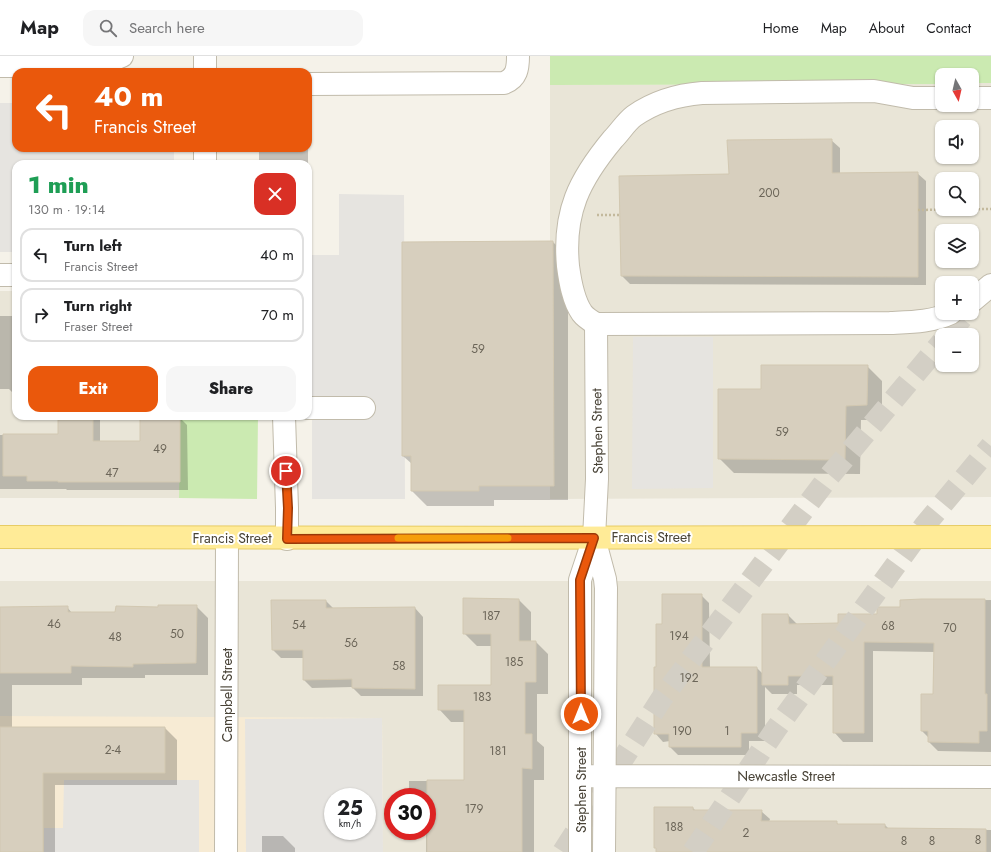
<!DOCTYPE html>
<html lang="en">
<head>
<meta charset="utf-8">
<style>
  :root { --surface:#fff; --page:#f6f6f6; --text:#202124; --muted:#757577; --line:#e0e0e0; --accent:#ea580c }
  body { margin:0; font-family:Jost,sans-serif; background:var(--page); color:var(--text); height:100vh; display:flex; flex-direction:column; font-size:15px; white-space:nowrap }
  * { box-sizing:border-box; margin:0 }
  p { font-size:13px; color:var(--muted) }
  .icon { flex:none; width:22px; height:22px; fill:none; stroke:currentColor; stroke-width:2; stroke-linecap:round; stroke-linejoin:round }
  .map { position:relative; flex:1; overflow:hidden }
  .sheet { position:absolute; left:12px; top:104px; width:300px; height:260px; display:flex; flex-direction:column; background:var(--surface); border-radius:12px; box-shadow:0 1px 3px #0004 }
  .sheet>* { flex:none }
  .guide { position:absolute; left:12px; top:12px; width:300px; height:84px; border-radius:12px; box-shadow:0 1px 3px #0004; background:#ea580c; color:#fff; overflow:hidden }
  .needle { width:26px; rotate:172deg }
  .tools { position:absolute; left:935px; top:12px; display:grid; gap:8px }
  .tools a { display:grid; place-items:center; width:44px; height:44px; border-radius:8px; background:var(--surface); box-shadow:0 1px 3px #0004; font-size:20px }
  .speed { position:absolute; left:324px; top:732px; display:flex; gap:8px; font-size:20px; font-weight:700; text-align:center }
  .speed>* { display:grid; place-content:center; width:52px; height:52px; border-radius:50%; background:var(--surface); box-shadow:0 1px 3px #0004; line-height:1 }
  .speed small { font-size:10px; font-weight:400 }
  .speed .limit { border:6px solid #d22; background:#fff; color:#111 }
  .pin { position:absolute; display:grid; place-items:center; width:34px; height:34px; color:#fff; margin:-17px; border:2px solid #fff; border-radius:50%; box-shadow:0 1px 4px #0007 }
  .me { position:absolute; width:44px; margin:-22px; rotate:0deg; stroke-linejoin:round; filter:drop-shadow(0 0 3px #0008) }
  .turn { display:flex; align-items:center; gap:14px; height:84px; padding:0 16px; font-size:18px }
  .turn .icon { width:52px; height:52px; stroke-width:2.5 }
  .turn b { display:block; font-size:28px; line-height:34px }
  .round { display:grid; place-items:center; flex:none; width:42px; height:42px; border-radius:12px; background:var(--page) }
  .summary { display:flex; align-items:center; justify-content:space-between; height:68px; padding:0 16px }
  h1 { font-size:24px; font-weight:800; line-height:30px; color:#1e9e55 }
  .cta { display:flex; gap:8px; margin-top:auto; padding:8px 16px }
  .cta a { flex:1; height:46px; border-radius:12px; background:var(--accent); color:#fff; font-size:16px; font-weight:800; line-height:46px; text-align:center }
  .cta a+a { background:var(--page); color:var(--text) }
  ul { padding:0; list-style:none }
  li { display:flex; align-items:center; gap:12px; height:54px; margin:0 8px 6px; padding:0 8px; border:2px solid var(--line); border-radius:12px }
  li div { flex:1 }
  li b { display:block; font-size:15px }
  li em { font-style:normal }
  header { display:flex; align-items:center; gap:24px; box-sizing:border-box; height:56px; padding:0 20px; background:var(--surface); border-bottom:1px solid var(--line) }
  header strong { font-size:19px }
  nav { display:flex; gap:22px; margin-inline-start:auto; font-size:14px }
  .search { width:280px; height:36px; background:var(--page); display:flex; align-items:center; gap:10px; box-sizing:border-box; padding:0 14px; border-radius:12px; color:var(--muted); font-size:15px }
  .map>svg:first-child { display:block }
  .residential { fill:#e9e5d7; fill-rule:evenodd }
  .commercial { fill:#f7ebd4; fill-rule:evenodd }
  .green { fill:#cbeab1 }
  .parking { fill:#e6e4e0; fill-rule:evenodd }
  .shadow { fill:#0003 }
  .building { fill:#d7cfbe; stroke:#d2c8b1 }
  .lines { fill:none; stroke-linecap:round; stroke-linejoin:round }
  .highway-tunnel { stroke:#d3cfc5; stroke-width:22; stroke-dasharray:22 11; stroke-linecap:butt }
  .minor-casing { stroke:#c1bbab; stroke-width:24 }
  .major-casing { stroke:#e7cc64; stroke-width:24 }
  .path { stroke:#c3b99c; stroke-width:2.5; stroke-dasharray:2 2; stroke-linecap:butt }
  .minor { stroke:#fff; stroke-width:22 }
  .major { stroke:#ffeb97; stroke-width:22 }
  .route-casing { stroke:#983908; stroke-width:10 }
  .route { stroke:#ea580c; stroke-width:7 }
  .slow { stroke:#f59e0b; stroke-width:7 }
  .labels { text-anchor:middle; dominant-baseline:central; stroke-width:4; stroke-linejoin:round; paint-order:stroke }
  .number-label { font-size:12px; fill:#6c6659 }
  .street-label { font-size:14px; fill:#494337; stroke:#fff }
</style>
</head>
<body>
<header>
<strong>Map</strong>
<div class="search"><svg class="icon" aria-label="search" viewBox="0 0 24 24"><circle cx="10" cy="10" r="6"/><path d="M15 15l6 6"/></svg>Search here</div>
<nav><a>Home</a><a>Map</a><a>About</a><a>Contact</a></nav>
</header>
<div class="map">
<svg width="991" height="796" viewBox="0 0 991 796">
  <rect width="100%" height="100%" fill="#f5f2e9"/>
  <path class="residential" d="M 972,27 L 991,27 L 991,441 L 550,443 L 550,29 L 942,28 L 942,49 L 972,49 ZM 942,71 L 972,71 L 972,101 L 942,101 ZM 942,123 L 972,123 L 972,153 L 942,153 ZM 942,175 L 972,175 L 972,205 L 942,205 ZM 942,227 L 972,227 L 972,257 L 942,257 ZM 942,279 L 972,279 L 972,309 L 942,309 Z
    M 0,235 L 16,235 L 16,360 L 180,360 L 179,442 L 0,442 Z
    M 0,525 L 991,525 L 991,796 L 383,796 L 382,662 L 0,661 ZM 393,741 L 427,741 L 427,775 L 393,775 Z"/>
  <path class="commercial" d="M 0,660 L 382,662 L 383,796 L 0,796 ZM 333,741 L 367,741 L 367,775 L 333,775 Z"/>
  <path class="green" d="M 550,0 L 991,0 L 991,27 L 972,27 L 972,19 L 942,19 L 942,28 L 550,29 Z
    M 180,360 L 258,360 L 257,443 L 179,442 Z"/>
  <path class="parking" d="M 0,47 L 16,47 L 16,92 L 174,92 L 174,108 L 16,108 L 16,196 L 0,196 Z
    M 339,138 L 404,139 L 405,443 L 312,443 L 312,199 L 339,199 Z
    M 633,281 L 713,281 L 713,432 L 632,433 Z
    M 382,662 L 383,796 L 246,796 L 245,663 ZM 333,741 L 367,741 L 367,775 L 333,775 Z
    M 64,724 L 199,724 L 199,796 L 44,796 L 44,772 L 63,772 Z"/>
  <path class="shadow" d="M 831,84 L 840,92 L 840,118 L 917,117 L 926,125 L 926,229 L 630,228 L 622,220 L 730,119 Z
    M 259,92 L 308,92 L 308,108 L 259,108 Z
    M 553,186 L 568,201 L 568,444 L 494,444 L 494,450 L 427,450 L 412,435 L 412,408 L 403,400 Z
    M 0,260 L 16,260 L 16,340 L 9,333 L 0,333 Z
    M 867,310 L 882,325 L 882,364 L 861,364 L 860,418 L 734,417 L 719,402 Z
    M 59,360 L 100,360 L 100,386 L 141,386 L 179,361 L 187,369 L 188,434 L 67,434 L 66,433 L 0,433 L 0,379 L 59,379 Z
    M 701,539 L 709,547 L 710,612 L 757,612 L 763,618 L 788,559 L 798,569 L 839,568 L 901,552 L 901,545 L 991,544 L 991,696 L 938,695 L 929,686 L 929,682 L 922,675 L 934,639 L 935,596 L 873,595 L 873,686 L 843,686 L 834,676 L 834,629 L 797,629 L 797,638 L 772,638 L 765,631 L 765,685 L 749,685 L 749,699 L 678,699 L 670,691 L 670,685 L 663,686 L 655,677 L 657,612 L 663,569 Z
    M 519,544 L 531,556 L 531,586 L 536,586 L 548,598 L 548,638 L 537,638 L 537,685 L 544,691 L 544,724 L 534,724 L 534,796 L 426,796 L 426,777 L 422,777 L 419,775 L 427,775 L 427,741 L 409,741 L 409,725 L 465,725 L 465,666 L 451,666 L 439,653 L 492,630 L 492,590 L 477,590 L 464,577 Z
    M 326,545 L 334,553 L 415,552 L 423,561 L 423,640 L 361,640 L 352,631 L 312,632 L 304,624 L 304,602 L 281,602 L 273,594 Z
    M 196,550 L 208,562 L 208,619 L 145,619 L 145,622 L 82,622 L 82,629 L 12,629 L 12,672 L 165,672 L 177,684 L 177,729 L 55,729 L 55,796 L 0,796 L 0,552 L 67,551 L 72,557 L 116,557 L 159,552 Z
    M 693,752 L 696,755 L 761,755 L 770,763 L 769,766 L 836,766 L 839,769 L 885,769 L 889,773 L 991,774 L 991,796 L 656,796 Z
    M 262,780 L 283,780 L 295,792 L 295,796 L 262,796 Z"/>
  <path class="building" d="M 832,83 L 832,117 L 918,116 L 918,221 L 621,220 L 619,120 L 729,118 L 727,84 Z
    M 553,185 L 554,430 L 479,430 L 479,435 L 411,435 L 411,400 L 402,400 L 402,186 Z
    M 761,309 L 868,309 L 867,349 L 846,350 L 845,404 L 718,403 L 718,333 L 761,333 Z
    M 140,360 L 180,360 L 180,426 L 58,426 L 58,425 L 27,425 L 27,420 L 3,420 L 3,378 L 58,378 L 58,364 L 93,364 L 93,385 L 140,385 Z
    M 662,538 L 702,538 L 702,611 L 757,611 L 757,677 L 741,677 L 741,691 L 669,691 L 669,678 L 654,678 L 654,611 L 656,611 L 656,568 L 662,568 Z
    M 463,542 L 519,543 L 519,585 L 536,585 L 536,626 L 525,626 L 525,678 L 532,678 L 532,713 L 522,712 L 522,796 L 427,796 L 427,724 L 464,724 L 464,654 L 438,654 L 438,629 L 491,629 L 491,578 L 463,578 Z
    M 922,543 L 985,543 L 985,638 L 987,638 L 987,675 L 979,675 L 979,687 L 928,686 L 928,675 L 921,675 L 921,638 L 933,638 L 934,587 L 864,586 L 864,677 L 833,677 L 833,620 L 788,620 L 788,629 L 762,629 L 762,558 L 788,558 L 789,568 L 838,567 L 838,558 L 877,558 L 877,551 L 900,551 L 900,544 Z
    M 271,544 L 326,544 L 326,552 L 415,551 L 415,633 L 352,632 L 352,623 L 303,624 L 303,594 L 272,594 Z
    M 158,549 L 197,549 L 196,607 L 133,608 L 133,611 L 71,610 L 71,617 L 0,617 L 0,551 L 68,550 L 68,556 L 115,556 L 116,550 L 158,551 Z
    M 0,671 L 165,671 L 165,717 L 43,717 L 43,796 L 0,796 Z
    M 654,751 L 693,751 L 693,754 L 762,754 L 761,765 L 837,765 L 837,768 L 885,768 L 885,772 L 986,773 L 986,796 L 656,796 L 656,792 L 654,792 Z"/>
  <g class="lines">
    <path class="highway-tunnel" d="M 948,279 L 966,257
      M 563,796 L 662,642 L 827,423 L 942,286
      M 693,796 L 776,673 L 925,469 L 991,390"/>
    <defs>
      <path id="minor" d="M 205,0 L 205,16
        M 0,10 L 80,10 L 115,3 L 122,0
        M 308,28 L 504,27 C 517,22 518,12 518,0
        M 942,42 L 913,42 L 874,35 L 702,37 C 677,39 654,46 634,60 C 626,66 620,76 613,83 C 579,124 563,156 568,210 C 570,225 573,244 582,257 C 585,261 591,265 596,268 L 890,267 C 910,266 932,266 951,257
        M 972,42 L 991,42
        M 205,108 L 205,92
        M 0,219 L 16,219
        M 972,245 L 991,229
        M 308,352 L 364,352
        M 284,360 L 287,452 L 287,483
        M 594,482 L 605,523 L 606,532 L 604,796
        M 581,720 L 991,721
        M 226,796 L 227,482
        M 580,796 L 580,524 L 594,482 L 597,423 L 596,268"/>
      <path id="major" d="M 0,481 C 330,483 661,481 991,481"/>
    </defs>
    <use href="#minor" class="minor-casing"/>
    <use href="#major" class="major-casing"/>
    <path class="path" d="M 918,154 L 991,153
      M 597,159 L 620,159"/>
    <use href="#minor" class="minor"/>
    <use href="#major" class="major"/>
  </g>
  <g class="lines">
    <defs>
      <path id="route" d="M 286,415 L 288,452 L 287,483 L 594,482 L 580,524 L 581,658"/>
    </defs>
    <use href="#route" class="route-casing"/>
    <use href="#route" class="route"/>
    <path class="slow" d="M 398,482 L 508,482"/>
  </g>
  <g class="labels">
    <g class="number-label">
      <text x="769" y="137">200</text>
      <text x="478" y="293">59</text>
      <text x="782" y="376">59</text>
      <text x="160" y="393">49</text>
      <text x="112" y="417">47</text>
      <text x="491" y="560">187</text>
      <text x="54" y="568">46</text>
      <text x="299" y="569">54</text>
      <text x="888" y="570">68</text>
      <text x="950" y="572">70</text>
      <text x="177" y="578">50</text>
      <text x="679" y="580">194</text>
      <text x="115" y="581">48</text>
      <text x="351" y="587">56</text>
      <text x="514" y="606">185</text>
      <text x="399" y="610">58</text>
      <text x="689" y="622">192</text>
      <text x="482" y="641">183</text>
      <text x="682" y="675">190</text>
      <text x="727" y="675">1</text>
      <text x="113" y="694">2-4</text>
      <text x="498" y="695">181</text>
      <text x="474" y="753">179</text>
      <text x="674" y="771">188</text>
      <text x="746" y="777">2</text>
      <text x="978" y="784">8</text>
      <text x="904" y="785">8</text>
      <text x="932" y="785">8</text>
    </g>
    <g class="street-label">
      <text transform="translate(597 375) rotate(-91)">Stephen Street</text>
      <text x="651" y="481">Francis Street</text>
      <text x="232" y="482">Francis Street</text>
      <text transform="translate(227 639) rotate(-90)">Campbell Street</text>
      <text x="786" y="720">Newcastle Street</text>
      <text transform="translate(581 734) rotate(-90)">Stephen Street</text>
    </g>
  </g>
</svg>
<div class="tools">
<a><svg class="needle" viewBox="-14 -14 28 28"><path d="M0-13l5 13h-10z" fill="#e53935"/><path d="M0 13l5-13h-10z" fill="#757577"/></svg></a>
<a><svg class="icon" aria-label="sound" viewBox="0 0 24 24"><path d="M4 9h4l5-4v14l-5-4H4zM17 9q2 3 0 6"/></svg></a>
<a><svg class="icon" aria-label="search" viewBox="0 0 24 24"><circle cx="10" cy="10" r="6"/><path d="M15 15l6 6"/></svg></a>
<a><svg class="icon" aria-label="layers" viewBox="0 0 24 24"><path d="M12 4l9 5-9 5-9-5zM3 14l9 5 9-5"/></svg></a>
<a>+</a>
<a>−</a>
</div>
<div class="speed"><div>25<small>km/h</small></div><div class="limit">30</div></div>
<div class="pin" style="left:286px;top:415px;background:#d93025"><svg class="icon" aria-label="arrive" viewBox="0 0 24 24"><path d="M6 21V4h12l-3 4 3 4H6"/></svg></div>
<svg class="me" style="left:581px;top:658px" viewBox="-20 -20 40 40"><circle r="17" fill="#ea580c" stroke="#fff" stroke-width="3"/><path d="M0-11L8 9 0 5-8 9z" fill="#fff"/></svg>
<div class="guide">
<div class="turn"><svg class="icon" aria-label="left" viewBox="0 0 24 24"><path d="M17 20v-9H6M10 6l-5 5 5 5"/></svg><div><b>40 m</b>Francis Street</div></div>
</div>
<section class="sheet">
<div class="summary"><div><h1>1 min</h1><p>130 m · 19:14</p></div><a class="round" style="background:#d93025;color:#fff"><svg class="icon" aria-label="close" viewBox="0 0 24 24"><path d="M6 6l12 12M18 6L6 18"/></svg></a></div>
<ul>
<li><svg class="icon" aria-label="left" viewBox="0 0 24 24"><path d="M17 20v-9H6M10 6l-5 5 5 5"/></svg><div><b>Turn left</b><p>Francis Street</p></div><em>40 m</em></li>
<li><svg class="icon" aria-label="right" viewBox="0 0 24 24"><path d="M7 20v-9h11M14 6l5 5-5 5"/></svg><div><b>Turn right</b><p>Fraser Street</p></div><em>70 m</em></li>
</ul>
<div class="cta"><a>Exit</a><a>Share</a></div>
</section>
</div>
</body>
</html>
